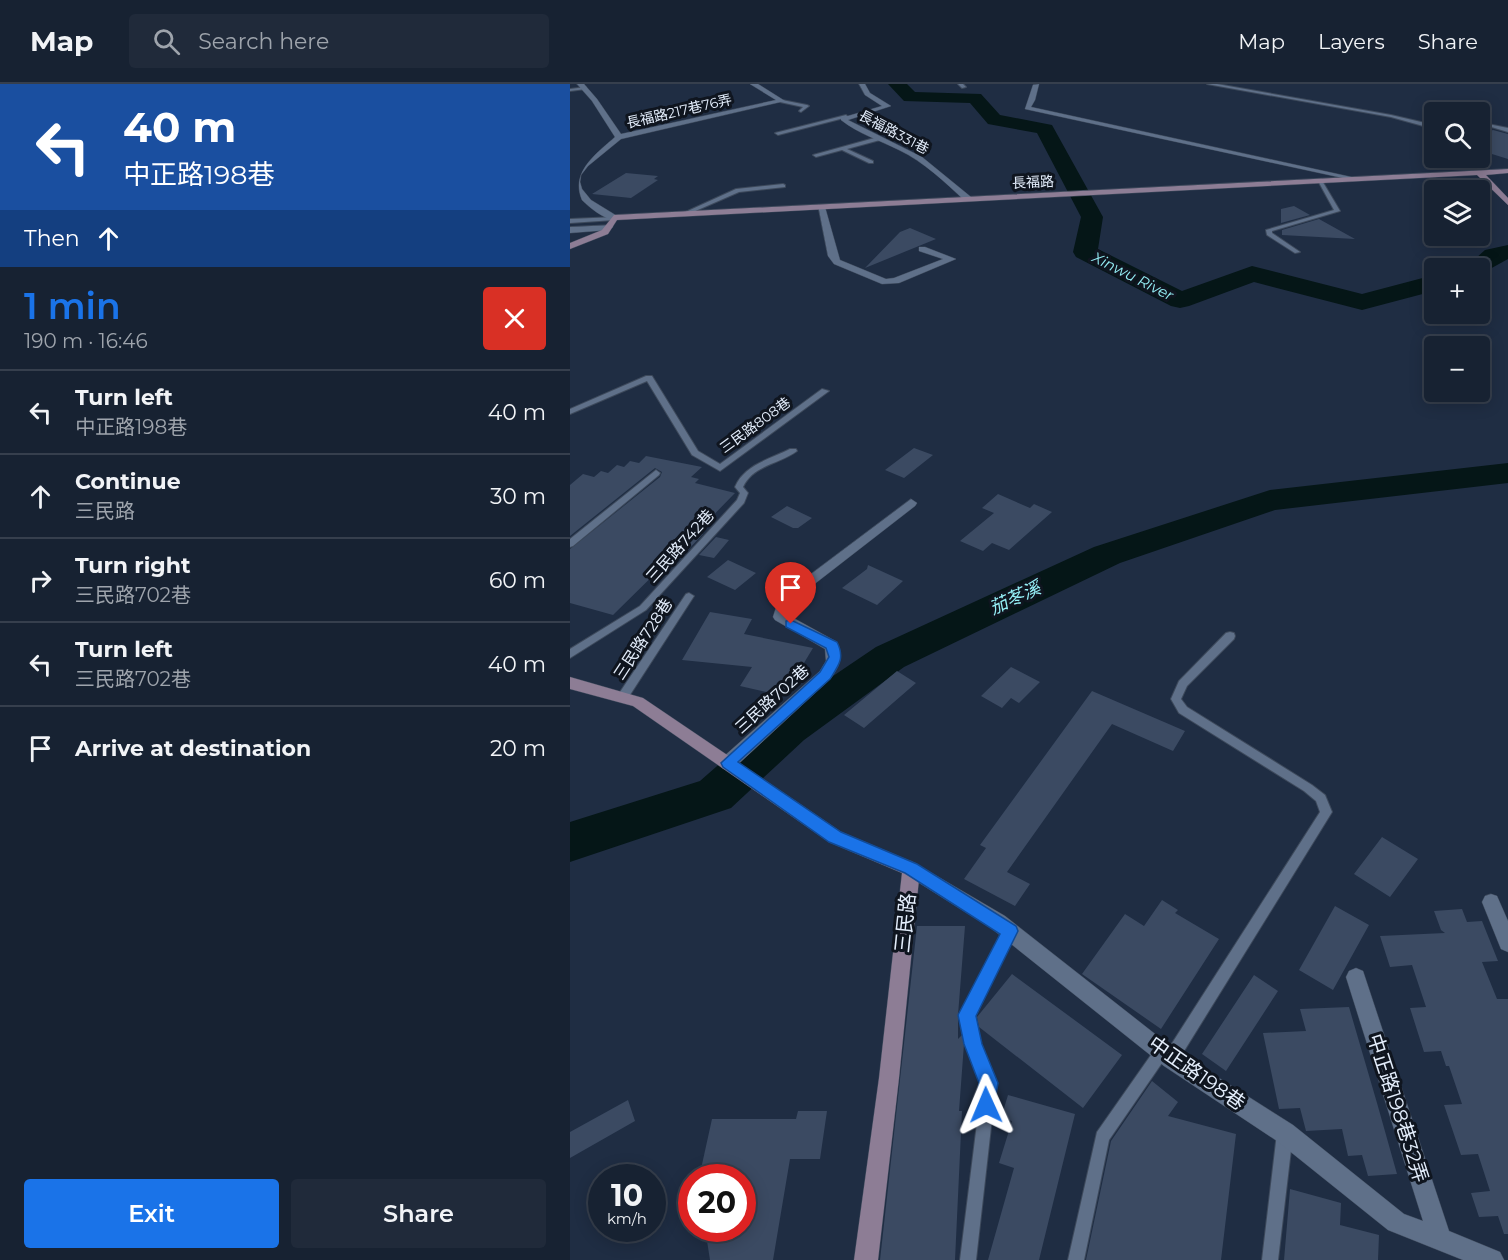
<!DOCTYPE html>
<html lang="en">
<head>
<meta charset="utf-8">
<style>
  :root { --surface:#172232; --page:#202a3a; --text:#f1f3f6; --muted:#9ea4ac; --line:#363f4d; --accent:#1a73e8 }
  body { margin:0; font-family:Montserrat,"Noto Sans TC",sans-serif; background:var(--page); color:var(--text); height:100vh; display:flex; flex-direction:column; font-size:22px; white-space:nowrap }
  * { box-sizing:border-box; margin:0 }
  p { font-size:20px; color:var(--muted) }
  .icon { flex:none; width:33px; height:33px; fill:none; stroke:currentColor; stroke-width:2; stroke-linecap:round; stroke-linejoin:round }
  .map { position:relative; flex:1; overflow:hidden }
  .sheet { display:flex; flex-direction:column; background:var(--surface); width:570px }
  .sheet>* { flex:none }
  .banner { background:#1a4fa0; color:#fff; overflow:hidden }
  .tools { position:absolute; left:854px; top:18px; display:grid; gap:12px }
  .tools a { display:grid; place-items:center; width:66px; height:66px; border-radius:6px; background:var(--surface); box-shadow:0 3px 15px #0003,0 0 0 2px var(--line); font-size:30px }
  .speed { position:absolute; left:18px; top:1080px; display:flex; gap:12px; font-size:30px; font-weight:700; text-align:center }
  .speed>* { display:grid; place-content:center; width:78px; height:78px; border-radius:50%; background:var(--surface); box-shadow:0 3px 15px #0003,0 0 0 2px var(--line); line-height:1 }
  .speed small { font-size:15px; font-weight:400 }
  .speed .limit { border:9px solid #d22; background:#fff; color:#111 }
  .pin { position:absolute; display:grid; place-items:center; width:51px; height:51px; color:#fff; margin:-62px -26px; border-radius:50% 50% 50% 0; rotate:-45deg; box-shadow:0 0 6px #0007 }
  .pin .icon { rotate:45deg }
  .me { position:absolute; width:66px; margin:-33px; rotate:359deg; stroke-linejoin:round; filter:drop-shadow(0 0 4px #0008) }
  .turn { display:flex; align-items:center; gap:21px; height:126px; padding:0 24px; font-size:27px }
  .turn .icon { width:78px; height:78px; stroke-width:2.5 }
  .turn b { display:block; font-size:42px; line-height:51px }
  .then { display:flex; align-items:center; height:57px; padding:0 24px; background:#0003; gap:12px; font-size:22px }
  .round { display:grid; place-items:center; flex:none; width:63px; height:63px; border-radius:6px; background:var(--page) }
  .head { display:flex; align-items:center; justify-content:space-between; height:102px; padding:0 24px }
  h1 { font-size:36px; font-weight:600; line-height:45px; color:var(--accent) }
  .cta { display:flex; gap:12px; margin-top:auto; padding:12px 24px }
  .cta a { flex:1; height:69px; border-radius:6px; background:var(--accent); color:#fff; font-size:24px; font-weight:600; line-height:69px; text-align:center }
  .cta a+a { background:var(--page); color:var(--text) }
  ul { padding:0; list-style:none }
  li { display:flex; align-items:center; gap:18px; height:84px; padding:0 24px; border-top:2px solid var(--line) }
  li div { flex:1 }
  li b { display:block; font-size:22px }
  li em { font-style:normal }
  header { display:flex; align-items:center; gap:36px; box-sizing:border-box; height:84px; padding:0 30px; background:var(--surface); border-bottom:2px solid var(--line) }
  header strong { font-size:28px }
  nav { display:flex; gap:33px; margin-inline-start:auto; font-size:21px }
  .search { width:420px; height:54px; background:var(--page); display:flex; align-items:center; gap:15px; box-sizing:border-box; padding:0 21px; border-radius:6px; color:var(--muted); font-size:22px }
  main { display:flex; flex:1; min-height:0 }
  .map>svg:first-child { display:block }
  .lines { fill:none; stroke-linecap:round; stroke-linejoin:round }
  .river { fill:#051617; fill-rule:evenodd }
  .building { fill:#3b4a62 }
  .lane-casing { stroke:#3d495b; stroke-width:2 }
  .street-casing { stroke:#3d495b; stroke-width:1 }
  .secondary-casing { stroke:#3d495b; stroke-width:1 }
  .lane { fill:#5f7089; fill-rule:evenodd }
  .street { fill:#5f7089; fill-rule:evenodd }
  .secondary { fill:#8d7d95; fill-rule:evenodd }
  .route { fill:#1a73e8; stroke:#114b97; stroke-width:1.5 }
  .labels { text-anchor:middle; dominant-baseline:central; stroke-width:6; stroke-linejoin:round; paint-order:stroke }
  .far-street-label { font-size:14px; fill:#e3edfb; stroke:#0f151f }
  .far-water-label { font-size:15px; font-style:italic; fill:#96f1f8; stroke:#0f151f }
  .street-label { font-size:16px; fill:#e3edfb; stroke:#0f151f }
  .water-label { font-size:18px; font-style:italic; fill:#96f1f8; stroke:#0f151f }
  .near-street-label { font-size:20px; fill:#e3edfb; stroke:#0f151f }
</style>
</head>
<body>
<header>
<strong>Map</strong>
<div class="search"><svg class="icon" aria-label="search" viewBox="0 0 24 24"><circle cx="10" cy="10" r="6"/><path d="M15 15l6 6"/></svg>Search here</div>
<nav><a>Map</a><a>Layers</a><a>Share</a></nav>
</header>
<main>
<section class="sheet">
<div class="banner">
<div class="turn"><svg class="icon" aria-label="left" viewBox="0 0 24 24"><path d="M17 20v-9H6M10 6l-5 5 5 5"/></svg><div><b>40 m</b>中正路198巷</div></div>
<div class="then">Then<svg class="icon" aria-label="ahead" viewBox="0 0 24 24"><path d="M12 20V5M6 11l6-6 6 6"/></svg></div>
</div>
<div class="head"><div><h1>1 min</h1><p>190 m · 16:46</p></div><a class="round" style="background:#d93025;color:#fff"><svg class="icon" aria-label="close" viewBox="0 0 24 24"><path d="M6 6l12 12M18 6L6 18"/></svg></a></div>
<ul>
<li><svg class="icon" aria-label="left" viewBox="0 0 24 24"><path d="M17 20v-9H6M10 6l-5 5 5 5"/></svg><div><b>Turn left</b><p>中正路198巷</p></div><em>40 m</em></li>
<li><svg class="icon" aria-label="ahead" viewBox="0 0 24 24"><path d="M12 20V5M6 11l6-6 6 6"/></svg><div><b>Continue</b><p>三民路</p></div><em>30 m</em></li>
<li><svg class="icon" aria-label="right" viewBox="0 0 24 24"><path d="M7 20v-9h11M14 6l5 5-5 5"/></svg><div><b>Turn right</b><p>三民路702巷</p></div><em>60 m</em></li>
<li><svg class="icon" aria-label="left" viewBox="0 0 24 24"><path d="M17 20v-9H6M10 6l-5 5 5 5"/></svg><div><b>Turn left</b><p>三民路702巷</p></div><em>40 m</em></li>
<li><svg class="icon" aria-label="arrive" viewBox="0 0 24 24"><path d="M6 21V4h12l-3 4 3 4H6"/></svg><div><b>Arrive at destination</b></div><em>20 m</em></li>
</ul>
<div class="cta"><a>Exit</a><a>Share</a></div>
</section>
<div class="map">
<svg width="938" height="1176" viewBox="0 0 938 1176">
  <rect width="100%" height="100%" fill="#1f2d43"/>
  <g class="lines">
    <path class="river" d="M 318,0 L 337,0 L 345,8 L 411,10 L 430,31 L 482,41 L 533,133 L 528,165 L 612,207 L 682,182 L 792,210 L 864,191 L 864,207 L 792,226 L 684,198 L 619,222 L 610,224 L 601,222 L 506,173 L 503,168 L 511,133 L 467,49 L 418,40 L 400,19 L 334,17 Z
      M 938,161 L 938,175 L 909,191 L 909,184 L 895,184 L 915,166 Z
      M 938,379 L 938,399 L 705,426 L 550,479 L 334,583 L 234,656 L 161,724 L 0,778 L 0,738 L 130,697 L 204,632 L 306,563 L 524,463 L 700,406 Z"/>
  </g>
  <path class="building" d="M 923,46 L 938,50 L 938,75 L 909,66 L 909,52 Z
    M 56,89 L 88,92 L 84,95 L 88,96 L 61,114 L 22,110 Z
    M 724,122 L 740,131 L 711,139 L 711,125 Z
    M 749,135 L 785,155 L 712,151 L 712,146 Z
    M 340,144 L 366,155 L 295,184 L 330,148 Z
    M 344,364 L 363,371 L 334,394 L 315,386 Z
    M 76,372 L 132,383 L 121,393 L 129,395 L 125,399 L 165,409 L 126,449 L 133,450 L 116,468 L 109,466 L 43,531 L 0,519 L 0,465 L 90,393 L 92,388 L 85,384 L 0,452 L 0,401 L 13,390 L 24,393 L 31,387 L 38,389 L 47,381 L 54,383 L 60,377 L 69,379 Z
    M 428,410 L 460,424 L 464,420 L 482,428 L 439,466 L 422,459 L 413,467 L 390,457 L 424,429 L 412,424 Z
    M 217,422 L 242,434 L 228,444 L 223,444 L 201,433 Z
    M 146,453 L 159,456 L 144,474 L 129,471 Z
    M 158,476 L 186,489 L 165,506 L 137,493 Z
    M 298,481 L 333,497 L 307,521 L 272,504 L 297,485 Z
    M 140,528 L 182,535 L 174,550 L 243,564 L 214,612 L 170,602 L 182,583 L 112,576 Z
    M 441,583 L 470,598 L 449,619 L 441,614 L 432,624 L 411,612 Z
    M 327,587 L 346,599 L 294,644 L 274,631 Z
    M 522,607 L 615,647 L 603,667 L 542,640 L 437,788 L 460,800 L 445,822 L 394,795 L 416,764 L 410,761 Z
    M 812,753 L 848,775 L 820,813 L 784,790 Z
    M 592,816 L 608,826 L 605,829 L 649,855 L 591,945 L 512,890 L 555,830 L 574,842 Z
    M 765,822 L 799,841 L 763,906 L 729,886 Z
    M 892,825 L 897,838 L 912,837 L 928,877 L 912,878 L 927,915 L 938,915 L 938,1150 L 934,1150 L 928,1132 L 909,1133 L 901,1109 L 920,1107 L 908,1070 L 891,1071 L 874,1021 L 892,1020 L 879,982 L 876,982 L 871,967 L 854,968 L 840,924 L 856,923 L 842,881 L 820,883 L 810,852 L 875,849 L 871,846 L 864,827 Z
    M 347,842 L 395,842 L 388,931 L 388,955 L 392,951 L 394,960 L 389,1027 L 392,1027 L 385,1176 L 310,1176 Z
    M 442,890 L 552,971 L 513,1024 L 409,943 L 407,933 Z
    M 684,891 L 708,907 L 656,987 L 632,970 Z
    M 779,923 L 807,1019 L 827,1090 L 798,1092 L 792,1071 L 778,1072 L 772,1045 L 736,1047 L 730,1024 L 709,1025 L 693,949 L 736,947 L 730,925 Z
    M 582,997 L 608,1018 L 598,1032 L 666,1050 L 651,1176 L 516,1176 L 541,1057 Z
    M 438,1011 L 505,1030 L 469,1176 L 418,1176 L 444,1084 L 429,1079 L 442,1037 L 431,1034 Z
    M 58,1016 L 65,1037 L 0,1074 L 0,1048 Z
    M 228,1027 L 257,1027 L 250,1075 L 220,1075 L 203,1176 L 140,1176 L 135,1144 L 172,1144 L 172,1094 L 129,1094 L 142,1035 L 226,1035 Z
    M 720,1105 L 771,1119 L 770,1141 L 809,1151 L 808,1176 L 714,1176 Z"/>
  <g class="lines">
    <defs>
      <path id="lane" d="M 388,0 L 393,0 L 396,3 L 392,4 Z
        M 637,0 L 647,0 L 821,31 L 864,41 L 864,45 L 821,33 Z
        M 16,3 L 16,5 L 0,7 L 0,5 Z
        M 212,16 L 237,21 L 239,22 L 231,28 L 229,27 L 233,23 L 210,18 Z
        M 276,31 L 278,33 L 208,51 L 205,49 Z
        M 918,40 L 938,44 L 938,48 L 918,42 L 909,43 L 909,41 Z
        M 308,53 L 310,56 L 277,65 L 303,77 L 303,79 L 299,79 L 272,66 L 246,73 L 243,71 Z
        M 747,95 L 751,95 L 770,127 L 702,147 L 702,149 L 730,168 L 725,169 L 697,151 L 696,146 L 764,126 Z
        M 213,100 L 215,101 L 215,103 L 169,108 L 114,132 L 109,131 L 166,105 Z
        M 46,133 L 47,134 L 44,136 L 0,139 L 0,135 Z
        M 76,292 L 82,292 L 128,367 L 150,380 L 252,305 L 259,307 L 150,387 L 122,371 L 77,297 L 0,330 L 0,325 Z
        M 220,365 L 226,365 L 227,367 C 210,380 183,381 173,403 L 178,409 L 174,419 L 76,526 L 0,574 L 0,565 L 70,522 L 167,416 L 170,409 L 165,403 C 174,381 200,375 220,365 Z
        M 86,386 L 90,389 L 89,391 L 3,462 L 0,463 L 0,455 Z
        M 119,509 L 124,512 L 56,617 L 48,617 L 47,614 L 48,611 L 116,510 Z
        M 660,548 L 664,549 L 665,552 L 664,555 L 617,602 L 611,615 L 617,623 L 742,701 L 755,711 L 762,728 L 606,980 L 601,982 L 596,980 L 594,976 L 539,1056 L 514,1176 L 498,1176 L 527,1048 L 588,961 L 593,959 L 598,961 L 599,964 L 750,728 L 746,717 L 734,707 L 609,629 L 601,615 L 609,597 L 656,549 Z
        M 440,841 L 445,843 L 447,847 L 404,932 L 410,960 L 426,999 L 406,1176 L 390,1176 L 412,999 L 396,960 L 390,931 L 435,843 Z
        M 715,1041 L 720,1044 L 723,1049 L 708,1176 L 692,1176 L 707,1049 L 710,1044 Z"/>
      <path id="street" d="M 7,0 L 14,0 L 27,15 L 51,50 L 206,16 L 180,0 L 188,0 L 215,17 L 51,55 L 18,82 L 11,91 L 10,98 L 12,105 L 21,116 L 47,132 L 47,136 L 44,137 C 32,133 21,125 12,116 C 0,88 26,70 45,53 L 22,17 Z
        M 289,0 L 295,0 L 300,9 L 321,22 L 278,36 L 352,73 L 401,113 L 401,117 L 395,117 C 375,98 354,78 329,66 C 309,56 289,50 271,36 L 271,34 L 312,22 L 295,11 Z
        M 469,0 L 465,16 L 461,23 L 786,94 L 782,96 L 455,25 L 463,1 Z
        M 248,121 L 255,123 L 270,176 L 316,195 L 324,194 L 373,175 L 349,167 L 349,163 L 355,163 L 386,175 L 329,199 L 312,200 L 264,180 L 258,172 Z
        M 42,141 L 43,143 L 39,146 L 0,149 L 0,143 Z
        M 341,415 L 347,419 L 345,422 L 220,519 L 218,531 L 267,558 C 274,573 269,583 260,595 L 164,684 L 158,685 L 152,684 L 150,679 L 152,674 L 250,587 L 256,577 L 255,565 L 205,536 L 203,533 L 209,514 Z
        M 341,777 L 435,832 L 608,968 L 723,1041 L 834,1130 L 853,1137 L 776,893 L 779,887 L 786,884 L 793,887 L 879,1147 L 930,1168 L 934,1176 L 893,1176 L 818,1146 L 707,1057 L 594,982 L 421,844 L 335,790 L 332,785 L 335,780 Z
        M 921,810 L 927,812 L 938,837 L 938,868 L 931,865 L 912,818 L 915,812 Z"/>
      <path id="secondary" d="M 938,85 L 938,89 L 916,91 L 938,114 L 938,121 L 907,91 L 47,136 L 38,150 L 0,165 L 0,159 L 32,146 L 44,131 Z
        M 0,593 L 73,614 L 271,748 L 347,780 L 350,785 L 329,994 L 308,1176 L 284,1176 L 309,994 L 332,789 L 259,758 L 63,622 L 0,605 Z"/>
    </defs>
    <use href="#lane" class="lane-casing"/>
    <use href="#street" class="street-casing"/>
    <use href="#secondary" class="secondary-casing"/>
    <use href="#lane" class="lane"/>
    <use href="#street" class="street"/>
    <use href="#secondary" class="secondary"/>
  </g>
  <path class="route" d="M 221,536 L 267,558 C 275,574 269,581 260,595 L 168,678 L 271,748 L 347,780 L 446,842 L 448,847 L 406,932 L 412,960 L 428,999 L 423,1028 L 416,1031 L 409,1028 L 406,1021 L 409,999 L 394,960 L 388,931 L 430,850 L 335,789 L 259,758 L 153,683 L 151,679 L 250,588 L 259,573 L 256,564 L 216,543 L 216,537 Z"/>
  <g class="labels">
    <g class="far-street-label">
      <text transform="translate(109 27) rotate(-13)">長福路217巷76弄</text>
      <text transform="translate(324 48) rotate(28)">長福路331巷</text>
      <text transform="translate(463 98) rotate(-3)">長福路</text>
      <text transform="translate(185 341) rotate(-36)">三民路808巷</text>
    </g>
    <g class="far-water-label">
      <text transform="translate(563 192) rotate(27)">Xinwu River</text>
    </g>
    <g class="street-label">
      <text transform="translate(110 462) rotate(-48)">三民路742巷</text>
      <text transform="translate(73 555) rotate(-57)">三民路728巷</text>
      <text transform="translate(202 615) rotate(-42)">三民路702巷</text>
    </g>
    <g class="water-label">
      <text transform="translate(445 514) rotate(-25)">茄苳溪</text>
    </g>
    <g class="near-street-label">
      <text transform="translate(335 839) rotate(-84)">三民路</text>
      <text transform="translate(627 989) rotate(35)">中正路198巷</text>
      <text transform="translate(828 1024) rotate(72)">中正路198巷32弄</text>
    </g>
  </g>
</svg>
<div class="tools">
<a><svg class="icon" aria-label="search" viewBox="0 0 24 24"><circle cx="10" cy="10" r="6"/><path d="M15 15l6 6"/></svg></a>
<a><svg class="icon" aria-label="layers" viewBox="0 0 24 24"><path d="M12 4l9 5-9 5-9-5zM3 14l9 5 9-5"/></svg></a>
<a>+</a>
<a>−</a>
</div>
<div class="speed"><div>10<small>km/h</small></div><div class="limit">20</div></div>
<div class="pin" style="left:221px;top:540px;background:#d93025"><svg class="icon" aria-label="arrive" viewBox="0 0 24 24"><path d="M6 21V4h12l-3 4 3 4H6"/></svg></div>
<svg class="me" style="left:416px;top:1021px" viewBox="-20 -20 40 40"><path d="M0-17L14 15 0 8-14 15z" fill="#1a73e8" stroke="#fff" stroke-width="4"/></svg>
</div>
</main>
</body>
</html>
